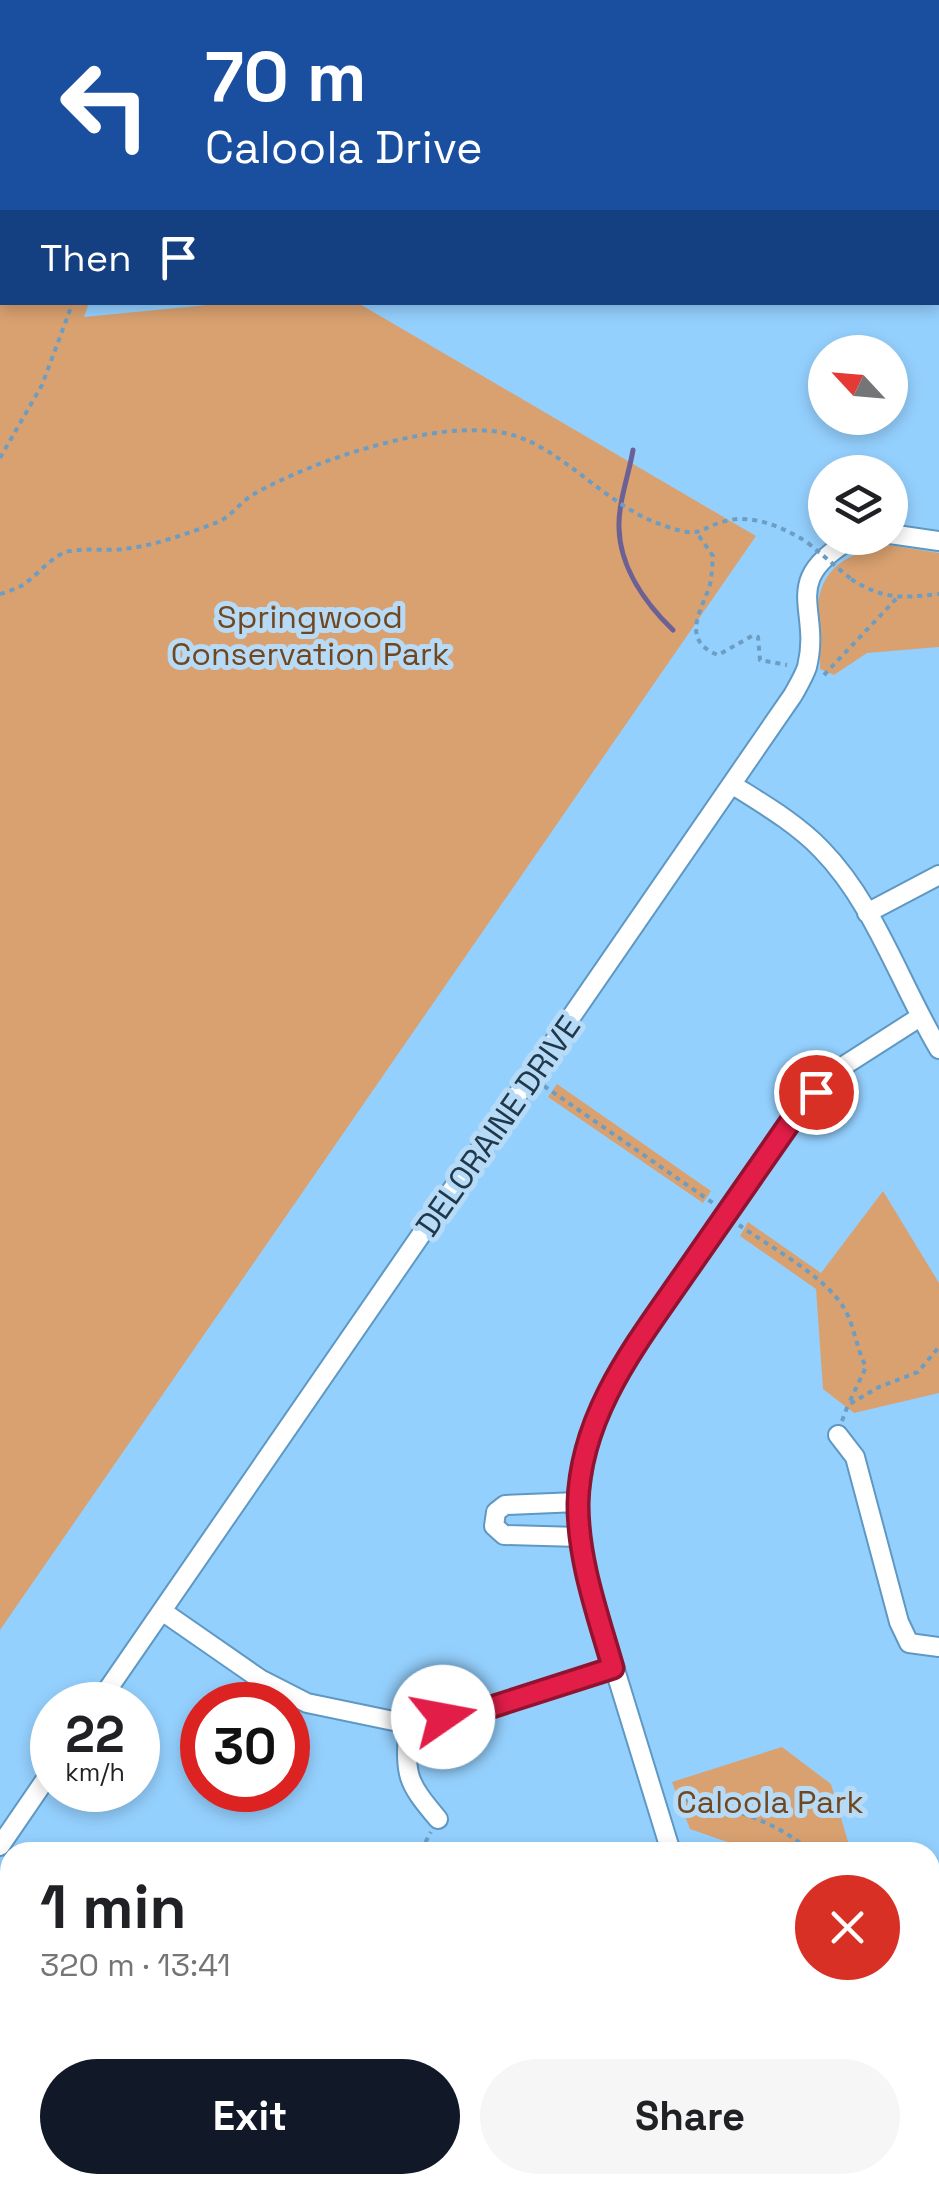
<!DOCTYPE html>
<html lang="en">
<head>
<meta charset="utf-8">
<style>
  :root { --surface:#fff; --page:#f6f6f6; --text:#202124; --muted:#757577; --accent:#111827 }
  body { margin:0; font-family:"Space Grotesk",sans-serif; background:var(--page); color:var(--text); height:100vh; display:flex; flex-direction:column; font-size:38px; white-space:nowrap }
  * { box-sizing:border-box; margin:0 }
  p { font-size:32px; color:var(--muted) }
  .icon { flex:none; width:55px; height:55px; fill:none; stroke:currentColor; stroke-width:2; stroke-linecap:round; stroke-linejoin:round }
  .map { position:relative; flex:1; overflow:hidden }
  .panel { position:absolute; left:0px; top:1842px; width:940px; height:352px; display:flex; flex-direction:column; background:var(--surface); border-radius:30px 30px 0 0; box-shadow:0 5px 15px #0003 }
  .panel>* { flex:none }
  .guide { position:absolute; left:0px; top:0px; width:940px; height:305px; box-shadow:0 5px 15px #0003; background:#1a4fa0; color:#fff; overflow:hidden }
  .needle { width:65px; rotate:296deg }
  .fabs { position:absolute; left:808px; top:335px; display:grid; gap:20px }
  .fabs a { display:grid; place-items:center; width:100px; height:100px; border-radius:50%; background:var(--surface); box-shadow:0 5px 15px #0003; font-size:50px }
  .speed { position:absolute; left:30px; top:1682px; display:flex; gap:20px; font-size:50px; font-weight:700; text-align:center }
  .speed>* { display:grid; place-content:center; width:130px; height:130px; border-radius:50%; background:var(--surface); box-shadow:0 5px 15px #0003; line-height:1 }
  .speed small { font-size:25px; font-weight:400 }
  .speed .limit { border:15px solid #d22; background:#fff; color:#111 }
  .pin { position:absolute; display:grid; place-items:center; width:85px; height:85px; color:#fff; margin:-42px; border:5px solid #fff; border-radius:50%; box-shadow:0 2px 10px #0007 }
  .me { position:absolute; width:110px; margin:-55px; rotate:78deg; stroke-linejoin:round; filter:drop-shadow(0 0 8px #0008) }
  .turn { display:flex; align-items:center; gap:35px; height:210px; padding:0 40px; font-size:45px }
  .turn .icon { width:130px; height:130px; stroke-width:2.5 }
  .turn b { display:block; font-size:70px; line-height:85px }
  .then { display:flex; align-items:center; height:95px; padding:0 40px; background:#0003; gap:20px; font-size:38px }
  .round { display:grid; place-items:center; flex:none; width:105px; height:105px; border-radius:52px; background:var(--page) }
  .summary { display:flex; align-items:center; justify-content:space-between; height:170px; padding:0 40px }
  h1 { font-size:60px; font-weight:800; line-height:75px }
  .cta { display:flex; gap:20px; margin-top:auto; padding:20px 40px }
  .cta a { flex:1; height:115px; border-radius:60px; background:var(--accent); color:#fff; font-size:40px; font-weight:800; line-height:115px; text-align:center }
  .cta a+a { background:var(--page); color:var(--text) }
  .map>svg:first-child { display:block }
  .green { fill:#d9a170 }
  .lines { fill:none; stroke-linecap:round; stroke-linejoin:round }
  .stream { stroke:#6c6195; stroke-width:5 }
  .minor-casing { stroke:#5e98c3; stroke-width:22 }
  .major-casing { stroke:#fff; stroke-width:28 }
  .path { stroke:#6d9dc2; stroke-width:4; stroke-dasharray:5 5; stroke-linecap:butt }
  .minor { stroke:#fff; stroke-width:18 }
  .major { stroke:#c1e4ff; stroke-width:22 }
  .path-bridge { stroke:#6d9dc2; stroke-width:4; stroke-dasharray:5 5; stroke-linecap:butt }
  .route-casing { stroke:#92132f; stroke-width:25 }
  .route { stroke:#e11d48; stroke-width:18 }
  .labels { text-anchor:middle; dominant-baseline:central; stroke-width:10; stroke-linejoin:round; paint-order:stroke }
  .park-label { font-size:32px; fill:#70471f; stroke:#b7dbf6 }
  .street-label { font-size:32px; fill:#20384b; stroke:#b7dbf6 }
</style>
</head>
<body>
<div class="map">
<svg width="939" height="2194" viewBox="0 0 939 2194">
  <rect width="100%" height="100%" fill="#94d0fe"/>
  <path class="green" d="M 0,0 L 74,2 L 2,2 L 2,302 L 89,303 L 84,317 L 228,303 L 358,303 L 756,536 L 0,1630 Z
    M 889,545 L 939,553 L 939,647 L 867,653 L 834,675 L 820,669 C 821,650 816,632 817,614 C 819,566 848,553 889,545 Z
    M 557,1084 L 711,1191 L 703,1203 L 548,1097 Z
    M 883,1191 L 939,1283 L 939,1393 L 854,1413 L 823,1389 L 816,1289 L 740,1236 L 748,1222 L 821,1273 Z
    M 782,1747 L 831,1784 L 851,1852 L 756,1852 L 690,1829 L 672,1782 Z
    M 557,2185 L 619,2185 L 613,2194 L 569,2194 Z"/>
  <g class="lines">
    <path class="stream" d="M 0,40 L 2,37
      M 633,450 C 629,474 618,503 619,528 C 620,568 646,604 673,630"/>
    <defs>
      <path id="minor" d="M 511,0 L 512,2
        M 890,534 L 939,541
        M 733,785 C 763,804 796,823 821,849 C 875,904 900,984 939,1049
        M 867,913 L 939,875
        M 838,1435 L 855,1457 L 899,1622 L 909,1643 L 939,1647
        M 578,1502 L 505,1505 L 496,1512 L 494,1526 L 504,1535 L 579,1537
        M 162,1611 L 260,1679 L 307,1703 L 408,1724 L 479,1711 L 613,1668
        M 97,1705 L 793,695 C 798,686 804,676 807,667 C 822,607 777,582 853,538
        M 408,1724 C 406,1775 404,1779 438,1819
        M 0,1846 L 52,1770
        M 671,1852 L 589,1585 L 579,1537 L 578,1502 L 588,1438 L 603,1402 L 627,1359 L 791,1121 L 845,1065 L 920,1017
        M 0,1941 L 10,1948
        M 930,2000 L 939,2006
        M 769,2185 L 782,2194"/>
      <path id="major" d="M 202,0 L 209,2
        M 249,0 L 261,2
        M 938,100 L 939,100"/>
    </defs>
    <use href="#minor" class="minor-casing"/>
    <use href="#major" class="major-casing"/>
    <path class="path" d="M 0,161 L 2,160
      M 0,458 L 42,385 L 73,302
      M 699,536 L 713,556 C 712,567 712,578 709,588 C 699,614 682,641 718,655 L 752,636 L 758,637 L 760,660 L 787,665
      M 851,579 C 884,600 902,598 939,594
      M 0,594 C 7,592 15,589 21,586 C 37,577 52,554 70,551 C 87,548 106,551 123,549 C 154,546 189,533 218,522 C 232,516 240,502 254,494 C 314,460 440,417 509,434 C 564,448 606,507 665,526 C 705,540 697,527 730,520 C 756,515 787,529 808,543
      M 824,675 L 896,599
      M 544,1086 L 713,1203
      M 739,1225 C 770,1247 825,1276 844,1308 C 855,1327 856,1348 866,1367 L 848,1405
      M 842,1421 L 848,1405 L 879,1387 L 918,1372 L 939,1347
      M 674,1798 C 720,1803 776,1820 811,1852
      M 424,1852 L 425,1843 L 431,1832"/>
    <use href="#minor" class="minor"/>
    <use href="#major" class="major"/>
    <path class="path-bridge" d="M 808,543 L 851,579"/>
  </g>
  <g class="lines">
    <defs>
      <path id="route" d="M 443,1717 L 479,1711 L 613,1668 C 598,1615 578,1561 578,1504 C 580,1414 637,1343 686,1272 C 721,1222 756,1171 791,1121 L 816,1092"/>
    </defs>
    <use href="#route" class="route-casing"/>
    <use href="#route" class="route"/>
  </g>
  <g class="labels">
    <g class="park-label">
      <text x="310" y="617">Springwood<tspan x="310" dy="37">Conservation Park</tspan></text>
      <text x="770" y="1802">Caloola Park</text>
    </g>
    <g class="street-label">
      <text transform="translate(498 1126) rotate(-55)">DELORAINE DRIVE</text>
    </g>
  </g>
</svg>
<div class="fabs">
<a><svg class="needle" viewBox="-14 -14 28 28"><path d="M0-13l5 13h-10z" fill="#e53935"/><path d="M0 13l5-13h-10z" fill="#757577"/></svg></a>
<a><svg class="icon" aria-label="layers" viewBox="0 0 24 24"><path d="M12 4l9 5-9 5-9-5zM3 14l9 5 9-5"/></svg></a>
</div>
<div class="speed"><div>22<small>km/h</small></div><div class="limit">30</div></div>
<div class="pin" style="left:816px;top:1092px;background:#d93025"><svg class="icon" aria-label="arrive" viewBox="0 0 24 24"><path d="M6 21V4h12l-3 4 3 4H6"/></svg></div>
<svg class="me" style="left:443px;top:1717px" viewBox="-20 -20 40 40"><circle r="19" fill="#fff"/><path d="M0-13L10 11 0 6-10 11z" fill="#e11d48"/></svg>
<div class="guide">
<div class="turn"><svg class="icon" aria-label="left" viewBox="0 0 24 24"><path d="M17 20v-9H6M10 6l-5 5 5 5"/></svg><div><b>70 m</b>Caloola Drive</div></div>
<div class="then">Then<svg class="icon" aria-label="arrive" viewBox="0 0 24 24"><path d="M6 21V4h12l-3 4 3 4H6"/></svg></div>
</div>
<section class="panel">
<div class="summary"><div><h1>1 min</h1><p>320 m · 13:41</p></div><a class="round" style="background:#d93025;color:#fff"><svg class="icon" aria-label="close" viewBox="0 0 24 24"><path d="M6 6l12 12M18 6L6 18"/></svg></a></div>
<div class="cta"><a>Exit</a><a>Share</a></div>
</section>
</div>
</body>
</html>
